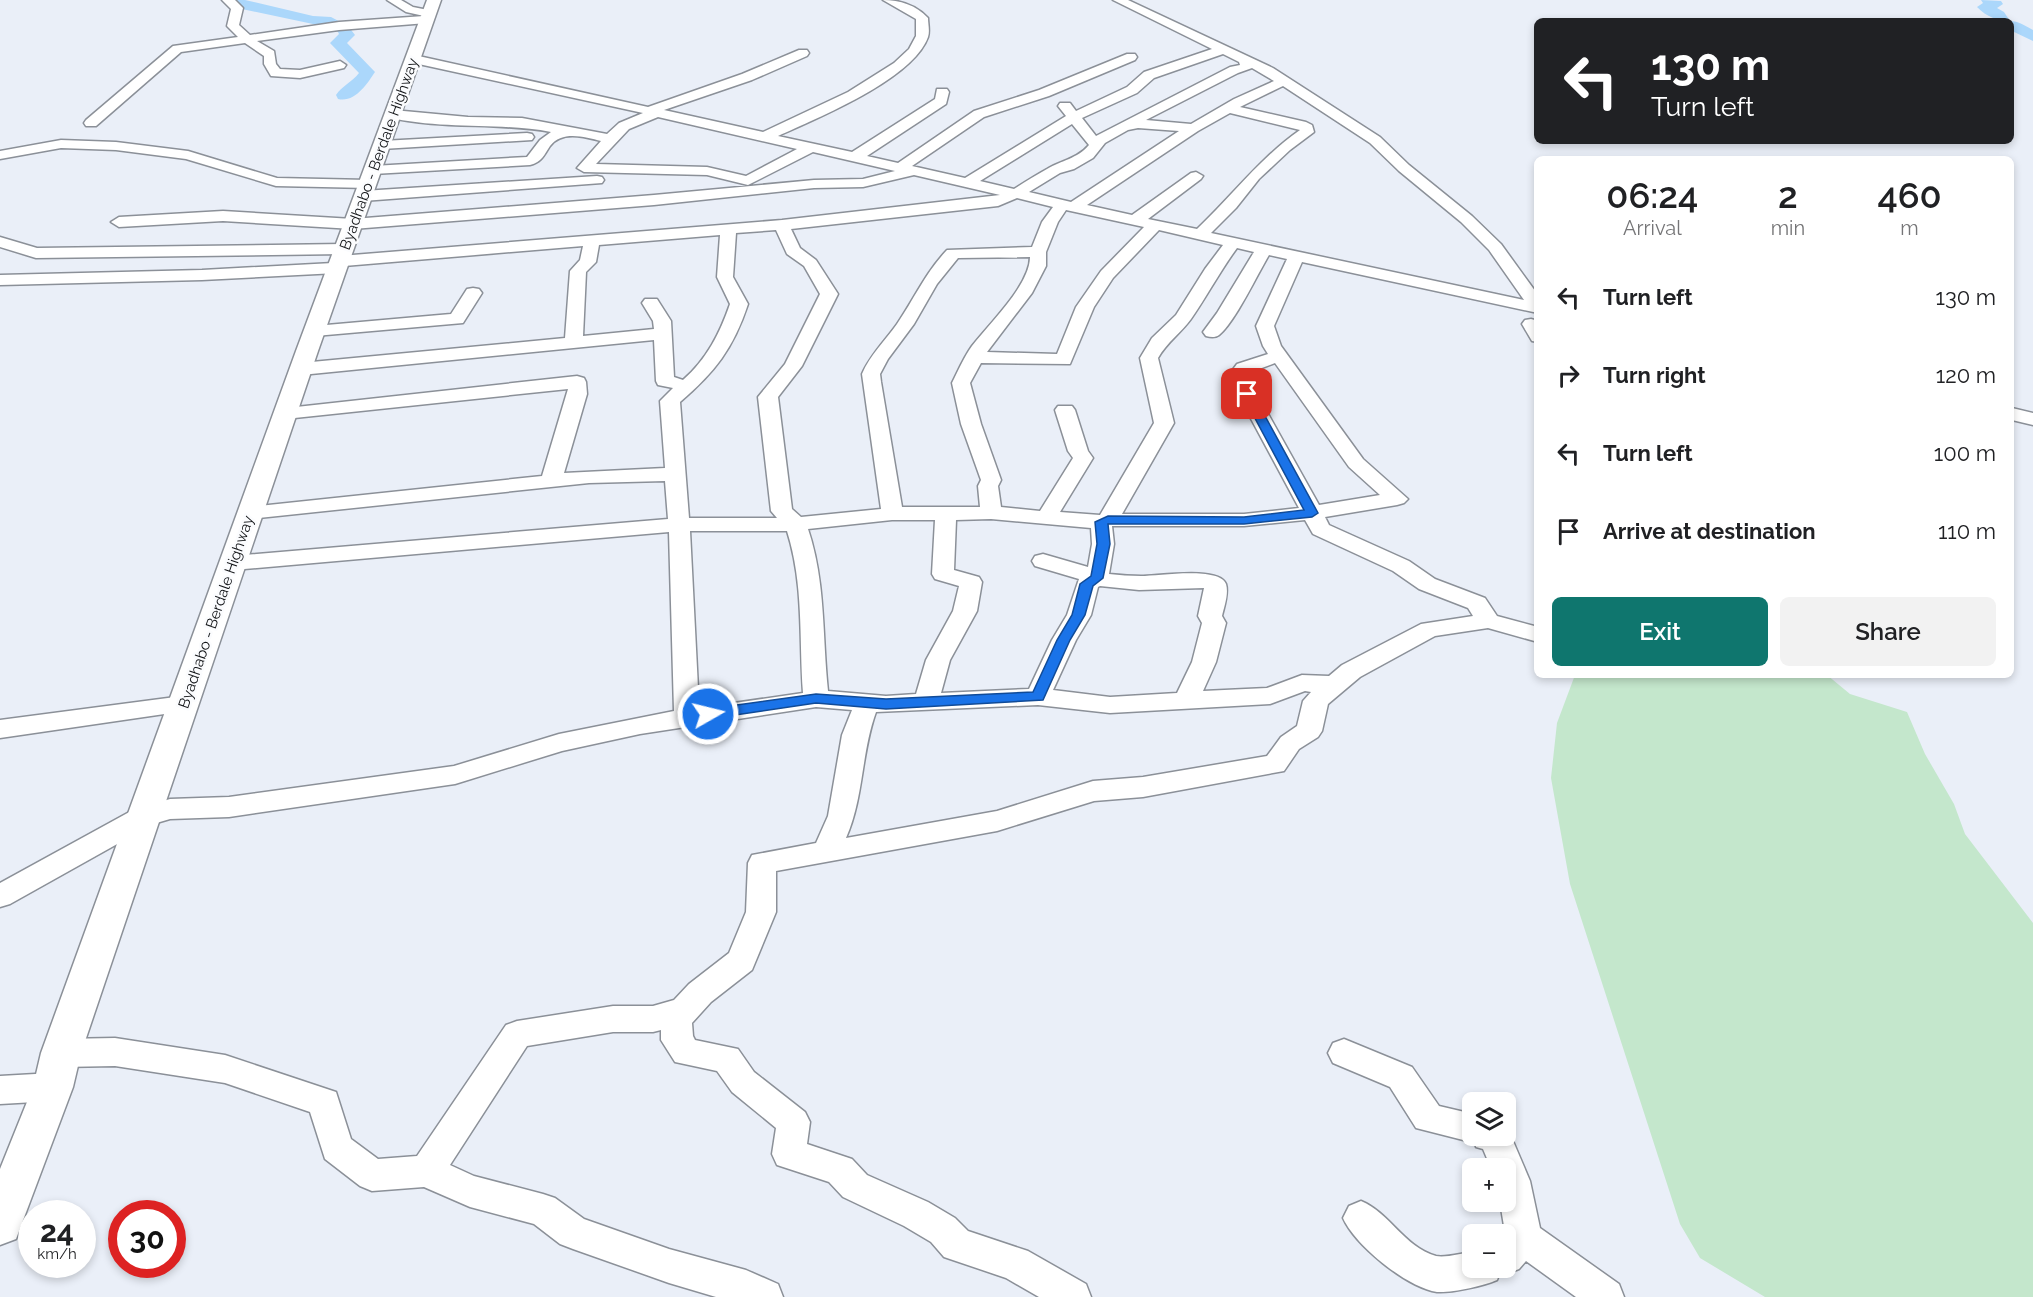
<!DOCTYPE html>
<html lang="en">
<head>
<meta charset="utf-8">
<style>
  :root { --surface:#fff; --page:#f2f2f2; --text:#202124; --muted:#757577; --accent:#0f766e }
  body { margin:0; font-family:Raleway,sans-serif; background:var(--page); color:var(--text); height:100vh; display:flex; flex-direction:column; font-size:22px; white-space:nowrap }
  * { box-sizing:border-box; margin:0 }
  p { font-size:20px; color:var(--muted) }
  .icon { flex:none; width:33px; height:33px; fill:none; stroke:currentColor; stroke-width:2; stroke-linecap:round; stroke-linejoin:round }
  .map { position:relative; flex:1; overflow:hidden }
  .sheet { position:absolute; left:1534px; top:156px; width:480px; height:522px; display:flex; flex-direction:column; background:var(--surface); border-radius:9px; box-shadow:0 3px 9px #0003 }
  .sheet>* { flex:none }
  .hud { position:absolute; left:1534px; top:18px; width:480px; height:126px; border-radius:9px; box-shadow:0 3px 9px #0003; background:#202124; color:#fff; overflow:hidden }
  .tools { position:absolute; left:1462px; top:1092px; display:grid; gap:12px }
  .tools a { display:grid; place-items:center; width:54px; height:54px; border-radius:9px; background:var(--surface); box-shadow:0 3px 9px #0003; font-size:30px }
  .speed { position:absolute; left:18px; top:1200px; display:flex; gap:12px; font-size:30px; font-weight:700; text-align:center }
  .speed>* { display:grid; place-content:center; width:78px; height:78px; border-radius:50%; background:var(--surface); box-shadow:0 3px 9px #0003; line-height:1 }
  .speed small { font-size:15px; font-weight:400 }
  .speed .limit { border:9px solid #d22; background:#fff; color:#111 }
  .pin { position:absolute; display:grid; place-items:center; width:51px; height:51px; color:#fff; margin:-26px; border-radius:12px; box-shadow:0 3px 9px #0006 }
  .me { position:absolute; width:66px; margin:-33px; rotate:82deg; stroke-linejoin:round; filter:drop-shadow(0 0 4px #0008) }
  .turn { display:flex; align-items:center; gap:21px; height:126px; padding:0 18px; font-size:27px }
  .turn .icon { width:78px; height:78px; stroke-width:2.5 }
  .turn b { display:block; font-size:42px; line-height:51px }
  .eta { display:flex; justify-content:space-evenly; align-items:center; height:102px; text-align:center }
  .eta b { font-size:36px; font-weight:600; line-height:42px }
  .cta { display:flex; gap:12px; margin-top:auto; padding:12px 18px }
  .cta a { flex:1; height:69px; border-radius:9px; background:var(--accent); color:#fff; font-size:24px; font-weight:600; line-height:69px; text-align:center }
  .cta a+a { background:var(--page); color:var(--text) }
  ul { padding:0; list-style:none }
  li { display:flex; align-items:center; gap:18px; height:78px; padding:0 18px }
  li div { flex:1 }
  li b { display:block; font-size:22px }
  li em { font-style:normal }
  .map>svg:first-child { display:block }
  .green { fill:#c4e7cc }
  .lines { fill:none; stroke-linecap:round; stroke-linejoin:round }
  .river { fill:#abd7fb; fill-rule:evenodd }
  .minor-casing { stroke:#8b9098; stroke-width:3 }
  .major-casing { stroke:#8b9098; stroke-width:3 }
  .minor { fill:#fff; fill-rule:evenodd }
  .major { fill:#fff; fill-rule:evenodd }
  .route { fill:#1a73e8; stroke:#114b97; stroke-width:1.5 }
  .labels { text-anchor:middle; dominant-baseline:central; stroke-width:5; stroke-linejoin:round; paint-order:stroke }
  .street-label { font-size:15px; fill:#111316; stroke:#fbfcfe }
</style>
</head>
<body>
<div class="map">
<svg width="2033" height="1297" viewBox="0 0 2033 1297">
  <rect width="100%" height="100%" fill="#eaeff8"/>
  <path class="green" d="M 1575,675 L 1827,675 L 1850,694 L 1907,712 L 1925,754 L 1954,804 L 1965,834 L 2033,923 L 2033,1297 L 1765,1297 L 1700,1258 L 1680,1224 L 1570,884 L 1551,778 L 1557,723 Z"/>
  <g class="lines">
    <path class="river" d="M 231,0 L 245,0 L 313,16 L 331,17 L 348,26 L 355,35 L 347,43 L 375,72 C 367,84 355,103 338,99 L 336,95 C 342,86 352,82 359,73 L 330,43 L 339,34 L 338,32 L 323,24 L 313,24 L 237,8 Z
      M 1981,0 L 2001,1 L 2003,4 L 1997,8 L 2004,12 L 2010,21 C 2018,21 2026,26 2033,30 L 2033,41 L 2012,31 L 2012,21 C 1997,21 1987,17 1977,7 L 1983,3 Z"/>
    <defs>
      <path id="minor" d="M 222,0 L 235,0 L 243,8 L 239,25 L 250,35 L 339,22 L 424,16 L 406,12 L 387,0 L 401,0 L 413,7 L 433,11 L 435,13 L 430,16 L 433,19 L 431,21 L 427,23 L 339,30 L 257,41 L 274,51 L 276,64 L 280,69 L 300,70 L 340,61 L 346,65 L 344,68 L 300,78 L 271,76 L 264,64 L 264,56 L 245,43 L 181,52 L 96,126 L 86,126 L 84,123 L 86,120 L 173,46 L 238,37 L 227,26 L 231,9 Z
        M 883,0 C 900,0 916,5 928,18 C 928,24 930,31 928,37 C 913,79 818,118 778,136 L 852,152 L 935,99 L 937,89 L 947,89 L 949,92 L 946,104 L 867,156 L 898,163 L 974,111 L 1039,90 L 1127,54 L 1135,54 L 1137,57 L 1135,60 L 1049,96 L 984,117 L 912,166 L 965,178 L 1066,116 L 1058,106 L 1060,103 L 1070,103 L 1076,111 L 1127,87 L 1144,72 L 1212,49 L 1113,0 L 1128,0 L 1273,68 L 1380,137 L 1409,165 L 1472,216 L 1501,244 L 1538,295 L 1538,313 L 1302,262 L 1274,326 L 1281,346 L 1363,459 L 1408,499 L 1404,503 L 1397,505 L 1325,517 L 1329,525 L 1409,561 L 1435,579 L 1485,598 L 1497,616 L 1538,627 L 1538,642 L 1488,628 L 1435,636 L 1360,677 L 1328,704 L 1322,731 L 1318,737 L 1299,749 L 1284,771 L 1143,797 L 1094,801 L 997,831 L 776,871 L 776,912 L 752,970 L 711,1002 L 692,1023 L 693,1036 L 695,1040 L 738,1049 L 754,1072 L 805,1112 L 810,1122 L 807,1144 L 852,1159 L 867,1175 L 928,1202 L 955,1218 L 968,1231 L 1028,1251 L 1086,1284 L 1091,1297 L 1039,1297 L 1006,1278 L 944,1257 L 931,1242 L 904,1226 L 843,1197 L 829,1182 L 777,1165 L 772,1154 L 776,1128 L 732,1092 L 717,1071 L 675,1062 L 661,1040 L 661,1030 L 653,1032 L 613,1032 L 527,1046 L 450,1165 L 474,1176 L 543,1194 L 555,1198 L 584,1219 L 669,1249 L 746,1270 L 778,1284 L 783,1297 L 716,1297 L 669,1283 L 573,1249 L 560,1244 L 534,1224 L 470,1207 L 424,1187 L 372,1191 L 360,1186 L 325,1159 L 310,1112 L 225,1083 L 115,1066 L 61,1067 L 50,1063 L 45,1053 L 50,1043 L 61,1039 L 115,1038 L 225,1055 L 336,1092 L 351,1139 L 378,1159 L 417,1156 L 506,1025 L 517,1021 L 613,1006 L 653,1006 L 674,1000 L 689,984 L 729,953 L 746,912 L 748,863 L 752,855 L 816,843 L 828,816 L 842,735 L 852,710 L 816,707 L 640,734 L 562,751 L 455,784 L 229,817 L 170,819 L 153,824 L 10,904 L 0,907 L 0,883 L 133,810 L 170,799 L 229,797 L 454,766 L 559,734 L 674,711 L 669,532 L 233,570 L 225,568 L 222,563 L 225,558 L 233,556 L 668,519 L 665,481 L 589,483 L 250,519 L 242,518 L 239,513 L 242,508 L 250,507 L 542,476 L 568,389 L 285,419 L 278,417 L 275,413 L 278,409 L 577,376 L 584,378 L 586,382 L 587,394 L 564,473 L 665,468 L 660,401 L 673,388 L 658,385 L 656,381 L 654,340 L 301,375 L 294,373 L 292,369 L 294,365 L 301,363 L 565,338 L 570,271 L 580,260 L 583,246 L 344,266 L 345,268 L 343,272 L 337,273 L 202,280 L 0,285 L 0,275 L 202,270 L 333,263 L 332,261 L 334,258 L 340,256 L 782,220 L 1000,195 L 914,175 L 863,187 L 814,188 L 654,205 L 353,229 L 223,221 L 119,227 L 111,222 L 119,217 L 223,211 L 353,219 L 654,195 L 814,180 L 863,179 L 895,171 L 813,152 L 748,185 L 707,175 L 584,172 L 577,168 L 601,141 C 585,137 562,130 550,146 C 544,155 542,162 530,165 L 373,174 L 366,170 L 373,166 L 527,157 L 540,140 L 551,132 C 498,122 439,130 388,117 L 386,114 L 393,110 L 468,117 L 522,118 L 607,134 L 619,123 L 643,113 L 414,63 L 410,62 L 408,59 L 410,56 L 414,55 L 648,107 L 742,74 L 799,50 L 807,50 L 809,53 L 807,56 L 752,80 L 664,110 L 763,132 L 848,92 L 894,63 L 909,49 L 916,36 L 916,19 ZM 1223,54 L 1239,62 L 1240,65 L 1230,67 L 1096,136 L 1082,118 L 1137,93 L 1154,78 ZM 1252,68 L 1274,81 L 1234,99 L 1191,124 L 1146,120 L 1238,73 ZM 1283,86 L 1370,143 L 1399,171 L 1461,222 L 1489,250 L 1524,300 L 1211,233 L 1236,208 L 1259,179 L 1290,150 L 1314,132 L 1312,125 L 1306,122 L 1240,107 ZM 1230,113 L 1300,130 C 1260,158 1232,196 1197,229 L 1148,219 L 1201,179 L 1203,176 L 1196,172 L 1191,173 L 1132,215 L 1087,205 L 1198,131 ZM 658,117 L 797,149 L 746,176 L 707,167 L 596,164 L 629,129 ZM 1072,124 L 1089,145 C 1077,159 1062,160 1047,169 C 1036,175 1025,182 1014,189 L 980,181 ZM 1138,128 L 1179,131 L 1071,202 L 1029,192 L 1060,173 L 1074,169 L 1093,158 L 1105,143 L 1128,130 ZM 1017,198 L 1053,207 L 1042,222 L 1032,247 L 947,250 C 926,272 914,299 897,324 C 885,341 870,355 862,374 L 881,509 L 801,517 L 792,509 L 778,397 L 802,366 L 838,294 L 816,260 L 800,248 L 791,229 L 998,206 ZM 1066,210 L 1144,227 L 1101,271 L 1076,307 L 1057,354 L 987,352 L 1032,293 L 1046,266 L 1046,252 L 1058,222 ZM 776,230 L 787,254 L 804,266 L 820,294 L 785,364 L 758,397 L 771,511 L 777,518 L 689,518 L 680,402 C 715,372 733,349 748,304 L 733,277 L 736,233 ZM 1159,230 L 1223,245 L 1205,269 L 1176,315 L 1152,338 L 1140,358 L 1154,423 L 1100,515 L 1060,512 L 1093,458 L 1088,451 L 1075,410 L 1072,406 L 1058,406 L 1055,410 L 1068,451 L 1073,458 L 1040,511 L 1001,507 L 998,486 L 1001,480 L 981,424 L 970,383 L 981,363 L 1070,364 L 1094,307 L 1113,278 ZM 720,235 L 717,277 L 730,304 C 720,333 707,359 683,380 L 674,377 L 671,321 L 657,299 L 645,299 L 642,303 L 653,321 L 654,329 L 583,336 L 586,272 L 596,262 L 599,245 ZM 1237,248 L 1254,252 L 1217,313 L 1203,332 L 1206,336 C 1210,337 1215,338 1219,335 C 1235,322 1257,275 1269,255 L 1287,259 L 1256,326 L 1263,346 L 1268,354 L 1237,364 L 1228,376 L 1299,508 L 1244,514 L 1122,514 L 1174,423 L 1158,358 C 1167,342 1181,333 1191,319 C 1207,296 1220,271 1237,248 ZM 1030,257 C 1030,285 989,324 972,346 C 964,357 958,371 952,383 L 961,424 L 981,480 L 978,486 L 980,507 L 902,507 L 881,382 L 880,374 L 888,359 L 914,324 L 937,284 L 958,258 ZM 1275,363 L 1349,467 L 1380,495 L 1319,505 L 1247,376 L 1251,372 ZM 991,519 L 1091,528 L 1092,544 L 1088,567 L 1043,554 L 1035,556 L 1032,561 L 1035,566 L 1079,579 L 1067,615 L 1052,640 L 1029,689 L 941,693 L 950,660 L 977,611 L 982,582 L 979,577 L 954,570 L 956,520 ZM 892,520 L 935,520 L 932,574 L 935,579 L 959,586 L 953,611 L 926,660 L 916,694 L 886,696 L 828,691 C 822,636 826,583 808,529 ZM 1305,520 L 1313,534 L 1393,571 L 1419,589 L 1468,608 L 1473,616 L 1421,624 L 1342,665 L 1329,676 L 1302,675 L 1267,688 L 1203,691 L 1216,662 L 1226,623 L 1222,616 C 1224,607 1229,594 1226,584 C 1219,566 1158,576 1141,576 C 1131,576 1119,575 1109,574 L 1114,544 L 1112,526 L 1244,526 ZM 690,531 L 787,531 C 804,584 799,638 803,693 L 699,708 ZM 1100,586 L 1139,590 L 1204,588 L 1198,616 L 1202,623 L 1192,662 L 1177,693 L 1110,697 L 1053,690 L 1076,640 L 1091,615 L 1098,587 ZM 1305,691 L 1311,692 L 1303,701 L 1297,726 L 1281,737 L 1267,756 L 1143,777 L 1093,781 L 997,811 L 846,838 C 864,797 861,753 876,712 L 1038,705 L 1110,713 L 1270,704 Z
        M 527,133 L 532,134 L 534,137 L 532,140 L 382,149 L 375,145 L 382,141 Z
        M 61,140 L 116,142 L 188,151 L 277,178 L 368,180 L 375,184 L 368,188 L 276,186 L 186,159 L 116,150 L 61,148 L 0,159 L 0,151 Z
        M 597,176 L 602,177 L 604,180 L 602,183 L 363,201 L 355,196 L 363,191 Z
        M 0,237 L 37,248 L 344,244 L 352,249 L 344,254 L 36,258 L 0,247 Z
        M 473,288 L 479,289 L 482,293 L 463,323 L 315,336 L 309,335 L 306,331 L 309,327 L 315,326 L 451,314 L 467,289 Z
        M 1531,319 L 1538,321 L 1538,342 L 1532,341 L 1522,324 L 1525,320 Z
        M 2012,408 L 2033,413 L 2033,425 L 2012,420 Z
        M 183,696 L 192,698 L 196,704 L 192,710 L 0,738 L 0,720 Z
        M 1344,1039 L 1412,1067 L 1439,1106 L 1473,1114 L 1473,1136 L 1506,1136 L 1507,1127 L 1530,1181 L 1540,1228 L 1619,1284 L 1624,1297 L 1576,1297 L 1526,1261 L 1519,1269 L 1506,1274 L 1500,1272 L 1497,1280 C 1483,1286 1452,1293 1437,1292 C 1406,1287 1355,1245 1343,1218 L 1349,1206 L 1361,1201 C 1390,1213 1404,1247 1436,1256 C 1446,1258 1462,1253 1473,1252 L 1473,1268 L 1506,1268 L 1506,1234 L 1503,1234 L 1505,1232 L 1500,1202 L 1506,1202 L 1506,1168 L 1491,1168 L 1483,1149 L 1476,1147 L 1475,1143 L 1416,1128 L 1390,1087 L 1333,1063 L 1328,1053 L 1333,1043 Z
        M 53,1073 L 65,1077 L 69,1087 L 65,1097 L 53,1101 L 0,1104 L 0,1076 Z"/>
      <path id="major" d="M 427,0 L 441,0 L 318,351 L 81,1053 L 73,1087 L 16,1239 L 0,1245 L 0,1169 L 33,1087 L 41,1053 L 296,351 Z"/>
    </defs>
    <use href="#minor" class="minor-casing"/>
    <use href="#major" class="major-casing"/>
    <use href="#minor" class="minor"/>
    <use href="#major" class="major"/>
  </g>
  <path class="route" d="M 1247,391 L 1253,394 L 1318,513 L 1312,517 L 1244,524 L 1108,524 L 1110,544 L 1103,578 L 1093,586 L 1085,615 L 1070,640 L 1043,700 L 886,709 L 816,703 L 708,719 L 701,714 L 708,709 L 816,694 L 886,699 L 1033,692 L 1057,640 L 1072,615 L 1080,584 L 1091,576 L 1097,544 L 1095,522 L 1108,516 L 1244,517 L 1304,510 L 1242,394 Z"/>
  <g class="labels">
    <g class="street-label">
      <text transform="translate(379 154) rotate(-70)">Byadhabo - Berdale Highway</text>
      <text transform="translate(216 612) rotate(-71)">Byadhabo - Berdale Highway</text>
    </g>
  </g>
</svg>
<div class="tools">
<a><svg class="icon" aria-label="layers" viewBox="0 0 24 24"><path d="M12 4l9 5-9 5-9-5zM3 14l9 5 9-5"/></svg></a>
<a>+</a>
<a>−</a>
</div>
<div class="speed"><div>24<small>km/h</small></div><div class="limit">30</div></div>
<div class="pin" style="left:1247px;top:394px;background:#d93025"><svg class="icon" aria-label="arrive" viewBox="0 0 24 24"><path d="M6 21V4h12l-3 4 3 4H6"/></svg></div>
<svg class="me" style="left:708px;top:714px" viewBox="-20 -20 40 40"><circle r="17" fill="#1a73e8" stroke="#fff" stroke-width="3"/><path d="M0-11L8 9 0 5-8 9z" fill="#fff"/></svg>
<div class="hud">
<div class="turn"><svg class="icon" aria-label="left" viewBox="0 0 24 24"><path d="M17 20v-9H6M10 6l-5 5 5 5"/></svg><div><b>130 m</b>Turn left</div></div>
</div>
<section class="sheet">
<div class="eta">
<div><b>06:24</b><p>Arrival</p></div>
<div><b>2</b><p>min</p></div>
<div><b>460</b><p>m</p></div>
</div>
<ul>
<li><svg class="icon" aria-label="left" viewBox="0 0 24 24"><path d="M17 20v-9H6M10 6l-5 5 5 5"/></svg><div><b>Turn left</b></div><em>130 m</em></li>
<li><svg class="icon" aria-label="right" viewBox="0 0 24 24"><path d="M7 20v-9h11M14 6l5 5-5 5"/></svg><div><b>Turn right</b></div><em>120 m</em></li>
<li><svg class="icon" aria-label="left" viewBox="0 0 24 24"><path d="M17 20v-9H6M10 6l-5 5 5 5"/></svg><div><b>Turn left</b></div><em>100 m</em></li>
<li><svg class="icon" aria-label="arrive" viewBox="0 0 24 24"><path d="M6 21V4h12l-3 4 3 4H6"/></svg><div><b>Arrive at destination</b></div><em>110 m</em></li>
</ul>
<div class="cta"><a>Exit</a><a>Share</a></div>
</section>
</div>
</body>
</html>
